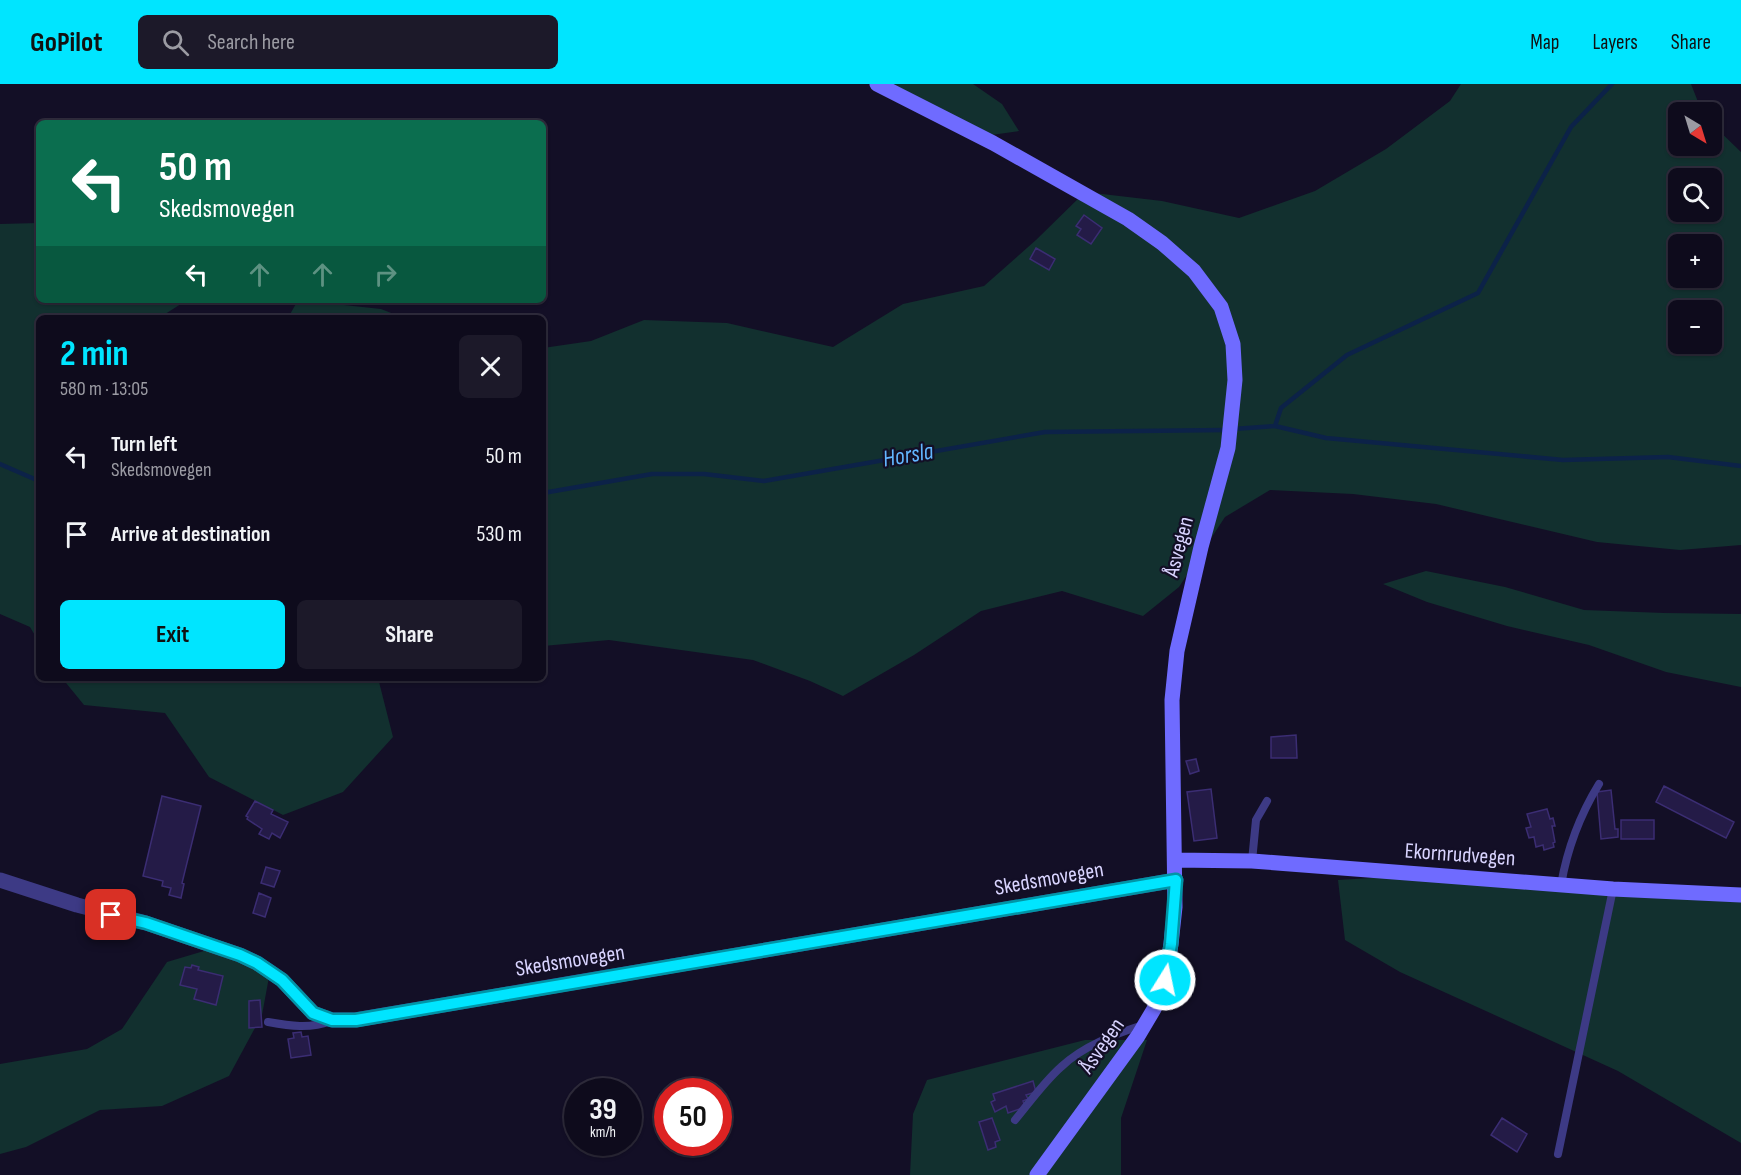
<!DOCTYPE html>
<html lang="en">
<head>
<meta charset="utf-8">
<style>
  :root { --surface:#0e0b1c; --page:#1c1929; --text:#f1f3f6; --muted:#9b9ba3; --line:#2e2b3b; --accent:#00e5ff }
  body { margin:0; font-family:"Sofia Sans Condensed",sans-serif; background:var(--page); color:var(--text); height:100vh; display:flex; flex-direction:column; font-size:22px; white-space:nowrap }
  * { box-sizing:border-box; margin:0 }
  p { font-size:20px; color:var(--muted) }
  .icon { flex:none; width:33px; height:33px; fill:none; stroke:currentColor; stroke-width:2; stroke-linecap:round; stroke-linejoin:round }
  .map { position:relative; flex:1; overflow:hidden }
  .sheet { position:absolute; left:36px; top:231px; width:510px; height:366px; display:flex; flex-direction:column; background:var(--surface); border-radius:9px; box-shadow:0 2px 4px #0004,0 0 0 2px var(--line) }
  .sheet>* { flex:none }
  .guide { position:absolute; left:36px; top:36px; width:510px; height:183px; border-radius:9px; box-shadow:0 2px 4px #0004,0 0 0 2px var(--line); background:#0b6e4f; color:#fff; overflow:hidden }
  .needle { width:39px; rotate:142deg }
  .controls { position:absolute; left:1668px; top:18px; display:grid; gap:12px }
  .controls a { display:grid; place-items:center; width:54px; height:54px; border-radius:9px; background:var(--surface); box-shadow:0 2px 4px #0004,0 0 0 2px var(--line); font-size:30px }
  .speed { position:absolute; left:564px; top:994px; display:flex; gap:12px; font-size:30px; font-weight:700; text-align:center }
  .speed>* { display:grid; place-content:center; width:78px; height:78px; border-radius:50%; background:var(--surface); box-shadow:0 2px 4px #0004,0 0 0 2px var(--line); line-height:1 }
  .speed small { font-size:15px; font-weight:400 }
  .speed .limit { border:9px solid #d22; background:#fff; color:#111 }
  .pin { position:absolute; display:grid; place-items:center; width:51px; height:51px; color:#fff; margin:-26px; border-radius:12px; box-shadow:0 3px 9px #0006 }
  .me { position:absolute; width:66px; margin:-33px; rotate:10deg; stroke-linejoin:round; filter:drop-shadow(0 0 4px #0008) }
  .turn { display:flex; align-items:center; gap:21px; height:126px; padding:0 24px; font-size:27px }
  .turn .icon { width:78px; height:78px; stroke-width:2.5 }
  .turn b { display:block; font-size:42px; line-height:51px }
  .lanes { display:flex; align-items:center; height:57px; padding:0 24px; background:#0003; justify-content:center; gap:30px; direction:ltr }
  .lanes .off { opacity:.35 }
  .round { display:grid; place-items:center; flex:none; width:63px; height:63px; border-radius:9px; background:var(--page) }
  .overview { display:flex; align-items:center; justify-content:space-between; height:102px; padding:0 24px }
  h1 { font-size:36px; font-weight:700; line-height:45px; color:var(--accent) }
  .action { display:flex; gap:12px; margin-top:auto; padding:12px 24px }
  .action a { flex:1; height:69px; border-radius:9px; background:var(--accent); color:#111; font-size:24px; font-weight:700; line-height:69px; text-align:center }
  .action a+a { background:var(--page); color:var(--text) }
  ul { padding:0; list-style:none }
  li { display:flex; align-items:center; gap:18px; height:78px; padding:0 24px }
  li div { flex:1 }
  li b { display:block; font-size:22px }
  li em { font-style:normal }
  header { display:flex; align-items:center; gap:36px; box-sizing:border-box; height:84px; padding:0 30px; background:var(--accent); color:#111 }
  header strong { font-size:28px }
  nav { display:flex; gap:33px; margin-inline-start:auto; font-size:21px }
  .search { width:420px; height:54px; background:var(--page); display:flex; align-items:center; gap:15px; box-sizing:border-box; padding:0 21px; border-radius:9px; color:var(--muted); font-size:22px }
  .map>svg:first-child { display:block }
  .green { fill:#12302f; fill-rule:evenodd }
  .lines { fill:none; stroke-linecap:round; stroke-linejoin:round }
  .stream { stroke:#0c2248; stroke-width:4.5 }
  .building { fill:#241b47; stroke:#3b2d73; stroke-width:1.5 }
  .service { stroke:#3d3a85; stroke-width:8 }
  .minor { stroke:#3d3a85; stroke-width:15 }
  .secondary { stroke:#6f6bff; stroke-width:15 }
  .route-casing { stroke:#0095a6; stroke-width:15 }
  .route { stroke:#00e5ff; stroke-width:10 }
  .labels { text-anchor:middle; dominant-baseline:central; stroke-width:4.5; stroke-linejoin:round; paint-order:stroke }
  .street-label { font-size:22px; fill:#d9d4ff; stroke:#130f26 }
  .water-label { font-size:24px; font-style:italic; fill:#62b6ff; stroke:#130f26 }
</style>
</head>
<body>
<header>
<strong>GoPilot</strong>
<div class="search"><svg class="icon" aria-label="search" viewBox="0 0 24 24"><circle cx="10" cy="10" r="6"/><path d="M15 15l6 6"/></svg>Search here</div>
<nav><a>Map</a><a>Layers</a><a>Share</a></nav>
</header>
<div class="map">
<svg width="1741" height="1091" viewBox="0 0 1741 1091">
  <rect width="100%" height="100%" fill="#130f26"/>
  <path class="green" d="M 878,0 L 973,0 L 1002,20 L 1019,47 L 984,52 Z
    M 1461,0 L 1691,0 L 1702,28 L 1678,28 L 1678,62 L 1712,62 L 1712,40 L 1741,68 L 1741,461 L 1680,466 L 1597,458 L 1436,420 L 1353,410 L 1270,406 L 1225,433 L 1179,503 L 1143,532 L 1062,507 L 981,527 L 914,571 L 843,612 L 810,597 L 753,576 L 609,556 L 543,562 L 543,264 L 591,257 L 644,236 L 727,239 L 833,263 L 903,220 L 984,202 L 1036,156 L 1085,108 L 1162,117 L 1239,134 L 1315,107 L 1386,65 L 1450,17 ZM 1678,94 L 1712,94 L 1712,128 L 1678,128 ZM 1678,160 L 1712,160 L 1712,194 L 1678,194 ZM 1678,226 L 1712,226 L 1712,260 L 1678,260 Z
    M 39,139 L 39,216 L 187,216 L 159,234 L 39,234 L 39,558 L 30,543 L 0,530 L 0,140 Z
    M 298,216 L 381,225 L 404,234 L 288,234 Z
    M 1426,487 L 1505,503 L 1584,526 L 1664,529 L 1741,530 L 1741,603 L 1666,588 L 1589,561 L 1507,542 L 1427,518 L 1383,500 Z
    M 62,594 L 378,594 L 393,653 L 343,708 L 283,731 L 209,693 L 165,629 L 84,621 Z
    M 1420,791 L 1583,797 L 1741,806 L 1741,1059 L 1618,987 L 1400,888 L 1345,856 L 1338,796 Z
    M 214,864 L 269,893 L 262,931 L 229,992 L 162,1022 L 100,1026 L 26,1063 L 0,1070 L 0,980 L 87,965 L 122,945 L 167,878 Z
    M 1085,956 L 1147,956 L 1121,1034 L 1121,1091 L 910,1091 L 913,1030 L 927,996 Z"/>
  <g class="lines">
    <path class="stream" d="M 1275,342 L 1281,324 L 1347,271 L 1478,209 L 1571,43 L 1612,0
      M 1234,345 L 1275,342 L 1326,354 L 1563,376 L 1668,373 L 1741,382
      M 0,380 L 39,397
      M 543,409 L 652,390 L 704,390 L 764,397 L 1045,348 L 1226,346"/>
  </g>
  <path class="building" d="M 1084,131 L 1102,144 L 1091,160 L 1077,151 L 1081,145 L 1076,142 Z
    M 1036,164 L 1055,175 L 1049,186 L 1030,175 Z
    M 1296,651 L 1297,674 L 1271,674 L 1271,653 Z
    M 1196,675 L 1199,687 L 1190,690 L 1186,677 Z
    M 1664,702 L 1734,738 L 1726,754 L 1656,718 Z
    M 1211,705 L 1217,754 L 1194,757 L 1187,708 Z
    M 1611,706 L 1615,745 L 1618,745 L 1618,753 L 1601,755 L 1597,708 Z
    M 162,712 L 201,722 L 182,799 L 184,800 L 181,814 L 169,811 L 171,804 L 162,802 L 163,797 L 143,792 Z
    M 255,717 L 273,726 L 271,730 L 288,738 L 280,754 L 272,749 L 269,755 L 259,750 L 262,745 L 247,735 L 248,733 L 246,732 Z
    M 1547,725 L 1550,735 L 1553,734 L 1555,742 L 1552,742 L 1555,758 L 1553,759 L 1554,763 L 1544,766 L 1543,761 L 1536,763 L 1534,753 L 1529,754 L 1526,744 L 1531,743 L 1527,730 Z
    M 1621,736 L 1654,736 L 1654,755 L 1621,755 Z
    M 266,783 L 280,787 L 274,803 L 261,799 Z
    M 259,809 L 271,814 L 265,833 L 253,829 Z
    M 192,881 L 199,883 L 198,886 L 223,892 L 216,921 L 194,915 L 197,905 L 180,901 L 185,883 L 191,884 Z
    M 260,916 L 262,943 L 249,944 L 249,917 Z
    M 301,948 L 302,953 L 308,952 L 311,971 L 291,974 L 288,955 L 294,954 L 293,949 Z
    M 1033,997 L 1036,1008 L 1026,1011 L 1028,1015 L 1023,1017 L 1025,1023 L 1008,1029 L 1006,1022 L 995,1028 L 991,1018 L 995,1016 L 993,1010 Z
    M 992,1034 L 1000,1056 L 995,1058 L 996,1063 L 988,1066 L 979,1038 Z
    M 1502,1034 L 1527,1050 L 1517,1068 L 1491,1051 Z"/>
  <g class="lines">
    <path class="service" d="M 1252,777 L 1256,736 L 1267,717
      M 1561,801 C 1567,766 1580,731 1599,700
      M 268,938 C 290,942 310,945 331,937
      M 1015,1036 C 1030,1018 1044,998 1061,983 C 1083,962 1115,950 1143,941
      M 1558,1070 L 1613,805"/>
    <path class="minor" d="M 0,796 L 77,821 L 146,839 L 240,871 L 257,879 L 282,896 L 313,929 L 332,936 L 355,936 L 1176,796"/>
    <path class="secondary" d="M 877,0 L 993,59 L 1128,135 L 1162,159 L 1194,187 L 1221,223 L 1233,260 L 1235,296 L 1228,364 L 1201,463 L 1177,567 L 1172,616 L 1175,823 L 1171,860 L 1165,896 L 1154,925 L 1138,952 L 1037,1091
      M 1175,776 L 1252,777 L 1613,805 L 1741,811"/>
  </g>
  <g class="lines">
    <defs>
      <path id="route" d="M 111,831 L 146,839 L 240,871 L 257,879 L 282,896 L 313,929 L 332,936 L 356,936 L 1176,796 L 1171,860 L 1165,896"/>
    </defs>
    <use href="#route" class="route-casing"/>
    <use href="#route" class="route"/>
  </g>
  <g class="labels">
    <g class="street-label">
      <text transform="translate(1179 463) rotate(-75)">Åsvegen</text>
      <text transform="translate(1460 771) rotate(4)">Ekornrudvegen</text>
      <text transform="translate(1049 795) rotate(-10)">Skedsmovegen</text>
      <text transform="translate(570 877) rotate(-9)">Skedsmovegen</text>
      <text transform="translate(1102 962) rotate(-55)">Åsvegen</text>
    </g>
    <g class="water-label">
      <text transform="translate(908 371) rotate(-10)">Horsla</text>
    </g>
  </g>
</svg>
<div class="controls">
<a><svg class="needle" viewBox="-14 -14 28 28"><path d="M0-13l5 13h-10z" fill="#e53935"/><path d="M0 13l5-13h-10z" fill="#9b9ba3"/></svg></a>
<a><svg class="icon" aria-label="search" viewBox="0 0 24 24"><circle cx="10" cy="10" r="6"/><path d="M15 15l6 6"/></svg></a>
<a>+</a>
<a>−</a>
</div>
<div class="speed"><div>39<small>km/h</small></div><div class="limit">50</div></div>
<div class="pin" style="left:111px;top:831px;background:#d93025"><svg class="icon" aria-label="arrive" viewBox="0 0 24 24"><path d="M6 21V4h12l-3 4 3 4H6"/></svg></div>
<svg class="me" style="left:1165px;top:896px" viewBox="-20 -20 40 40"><circle r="17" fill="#00e5ff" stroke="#fff" stroke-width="3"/><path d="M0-11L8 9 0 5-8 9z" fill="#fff"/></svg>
<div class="guide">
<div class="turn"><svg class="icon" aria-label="left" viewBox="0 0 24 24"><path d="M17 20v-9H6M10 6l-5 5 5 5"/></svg><div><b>50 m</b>Skedsmovegen</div></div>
<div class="lanes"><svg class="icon" aria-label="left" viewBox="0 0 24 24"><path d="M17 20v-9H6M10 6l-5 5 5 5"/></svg><svg class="icon off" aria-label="ahead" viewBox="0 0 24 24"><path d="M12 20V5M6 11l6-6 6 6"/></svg><svg class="icon off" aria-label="ahead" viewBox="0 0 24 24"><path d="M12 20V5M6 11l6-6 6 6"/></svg><svg class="icon off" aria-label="right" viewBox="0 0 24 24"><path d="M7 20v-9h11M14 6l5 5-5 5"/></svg></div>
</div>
<section class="sheet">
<div class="overview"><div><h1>2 min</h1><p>580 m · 13:05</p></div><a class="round"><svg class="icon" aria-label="close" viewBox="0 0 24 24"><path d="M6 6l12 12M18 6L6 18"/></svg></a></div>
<ul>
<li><svg class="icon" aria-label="left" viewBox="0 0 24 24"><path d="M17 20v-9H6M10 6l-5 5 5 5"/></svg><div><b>Turn left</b><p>Skedsmovegen</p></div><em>50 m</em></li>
<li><svg class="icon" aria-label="arrive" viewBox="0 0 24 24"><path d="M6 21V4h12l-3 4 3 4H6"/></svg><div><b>Arrive at destination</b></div><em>530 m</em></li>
</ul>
<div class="action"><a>Exit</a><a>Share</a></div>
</section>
</div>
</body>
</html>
